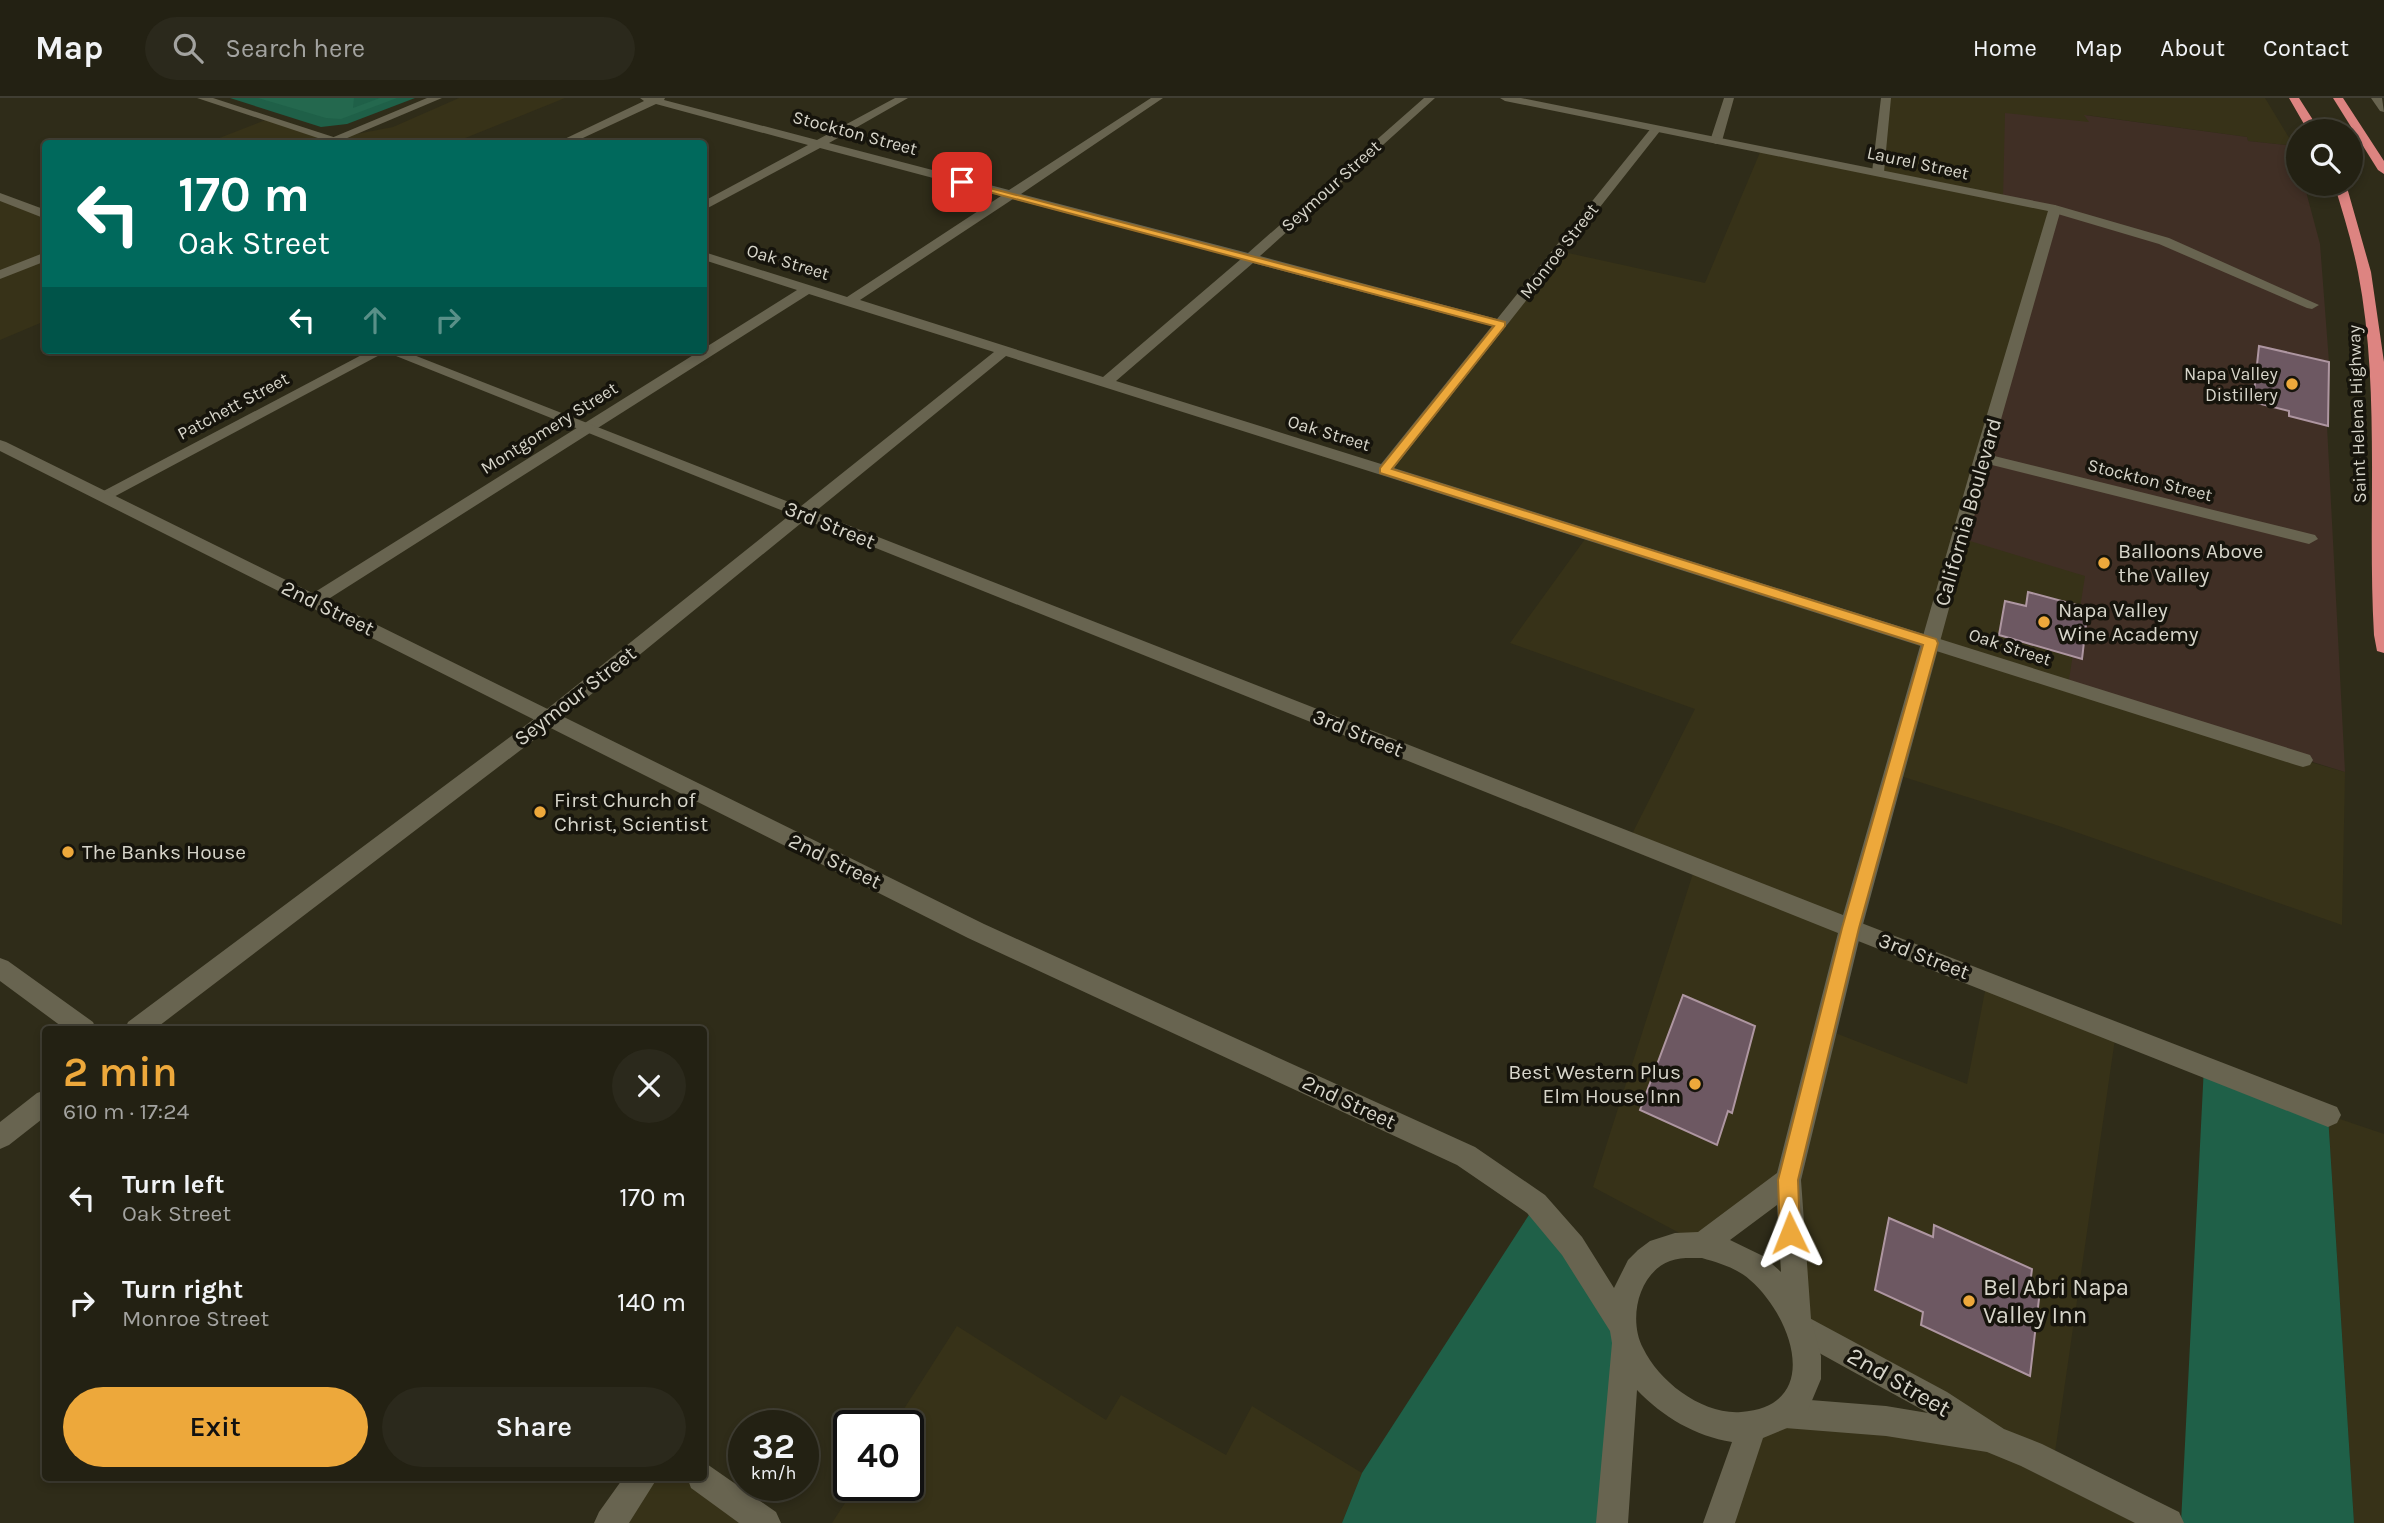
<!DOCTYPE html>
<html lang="en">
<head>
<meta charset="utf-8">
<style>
  :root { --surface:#232113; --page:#2b291c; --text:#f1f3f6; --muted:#a3a3a0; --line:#403e33; --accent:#eda83b }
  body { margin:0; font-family:Karla,sans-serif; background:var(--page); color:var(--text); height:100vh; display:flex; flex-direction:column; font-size:26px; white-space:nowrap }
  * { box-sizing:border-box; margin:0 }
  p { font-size:23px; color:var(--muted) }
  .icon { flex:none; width:38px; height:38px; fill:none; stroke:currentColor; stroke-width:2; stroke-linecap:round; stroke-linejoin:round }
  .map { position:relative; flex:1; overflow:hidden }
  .drawer { position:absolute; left:42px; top:928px; width:665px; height:455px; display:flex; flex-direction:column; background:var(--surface); border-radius:7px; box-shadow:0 4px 10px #0003,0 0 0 2px var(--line) }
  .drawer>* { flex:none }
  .guide { position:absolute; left:42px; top:42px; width:665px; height:214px; border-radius:7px; box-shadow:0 4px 10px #0003,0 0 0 2px var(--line); background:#00695c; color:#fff; overflow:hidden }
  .fabs { position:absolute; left:2286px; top:21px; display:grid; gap:14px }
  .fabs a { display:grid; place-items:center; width:77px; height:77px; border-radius:50%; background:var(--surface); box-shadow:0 4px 10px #0003,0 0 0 2px var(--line); font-size:35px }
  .speed { position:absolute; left:728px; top:1312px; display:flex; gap:14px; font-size:35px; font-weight:700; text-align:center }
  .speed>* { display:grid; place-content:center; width:91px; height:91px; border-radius:50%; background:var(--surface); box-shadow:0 4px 10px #0003,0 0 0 2px var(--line); line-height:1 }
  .speed small { font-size:18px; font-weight:400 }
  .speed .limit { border:4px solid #111; border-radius:10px; background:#fff; color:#111 }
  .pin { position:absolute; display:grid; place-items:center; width:60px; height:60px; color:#fff; margin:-30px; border-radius:14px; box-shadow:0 4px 10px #0006 }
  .me { position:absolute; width:77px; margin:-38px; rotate:358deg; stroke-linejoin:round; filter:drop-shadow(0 0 5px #0008) }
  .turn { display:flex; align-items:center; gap:24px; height:147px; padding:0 21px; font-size:32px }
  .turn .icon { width:91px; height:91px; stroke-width:2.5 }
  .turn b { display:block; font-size:49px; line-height:60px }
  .lanes { display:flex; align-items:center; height:66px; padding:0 21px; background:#0003; justify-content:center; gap:35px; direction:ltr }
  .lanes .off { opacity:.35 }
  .round { display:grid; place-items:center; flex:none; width:74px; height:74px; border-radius:37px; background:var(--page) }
  .head { display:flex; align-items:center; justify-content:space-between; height:119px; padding:0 21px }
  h1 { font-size:42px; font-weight:600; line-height:52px; color:var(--accent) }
  .primary-button { display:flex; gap:14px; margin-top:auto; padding:14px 21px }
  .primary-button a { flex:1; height:80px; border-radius:42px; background:var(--accent); color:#111; font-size:28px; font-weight:600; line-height:80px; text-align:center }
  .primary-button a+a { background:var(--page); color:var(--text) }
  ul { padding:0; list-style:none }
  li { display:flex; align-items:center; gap:21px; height:105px; padding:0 21px }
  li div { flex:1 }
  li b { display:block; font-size:26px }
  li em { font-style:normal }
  header { display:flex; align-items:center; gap:42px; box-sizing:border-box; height:98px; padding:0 35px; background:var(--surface); border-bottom:2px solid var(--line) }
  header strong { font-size:33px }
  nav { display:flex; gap:38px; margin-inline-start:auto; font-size:24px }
  .search { width:490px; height:63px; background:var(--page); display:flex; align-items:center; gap:18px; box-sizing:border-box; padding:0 24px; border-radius:38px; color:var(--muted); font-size:26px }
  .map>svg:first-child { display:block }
  .built { fill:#373218 }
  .industrial { fill:#402f25 }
  .green { fill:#1f6048 }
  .forest { fill:#24684e }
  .building { fill:#6d5862; stroke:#ae96a1; stroke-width:2 }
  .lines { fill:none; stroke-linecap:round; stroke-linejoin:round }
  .street { fill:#686450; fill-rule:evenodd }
  .secondary { fill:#686450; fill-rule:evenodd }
  .highway { fill:#dd8481; fill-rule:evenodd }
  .route { fill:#eda83b; stroke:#9a6d26; stroke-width:2 }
  .poi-dot { fill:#eda83b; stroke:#16140c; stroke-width:2.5 }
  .labels { text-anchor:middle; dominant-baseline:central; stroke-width:7; stroke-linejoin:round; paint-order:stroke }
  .far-street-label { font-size:18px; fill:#d7d5ca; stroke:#16140c }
  .far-poi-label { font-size:18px; fill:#d7d5ca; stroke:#16140c; text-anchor:end }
  .street-label { font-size:21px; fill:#d7d5ca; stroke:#16140c }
  .poi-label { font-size:21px; fill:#d7d5ca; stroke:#16140c; text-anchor:start }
  .near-poi-label { font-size:24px; fill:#d7d5ca; stroke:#16140c; text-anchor:start }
  .near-street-label { font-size:24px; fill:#d7d5ca; stroke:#16140c }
</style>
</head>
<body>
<header>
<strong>Map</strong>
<div class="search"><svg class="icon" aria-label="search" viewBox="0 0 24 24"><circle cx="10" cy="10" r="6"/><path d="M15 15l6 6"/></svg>Search here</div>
<nav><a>Home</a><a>Map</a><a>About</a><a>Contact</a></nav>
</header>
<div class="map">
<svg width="2384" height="1425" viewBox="0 0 2384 1425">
  <rect width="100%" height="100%" fill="#2f2c19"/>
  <path class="built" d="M 459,0 L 565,0 L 453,45 L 204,46 L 268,21 L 336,40 L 393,29 Z
    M 1886,0 L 2265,0 L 2294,48 L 2248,43 L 2247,39 L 2086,17 L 2090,25 L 2055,111 L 2086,478 L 2303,662 L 2345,674 L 2342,827 L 2053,726 L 1894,676 L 1825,931 L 1967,986 L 1987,883 L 2116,934 L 2053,1368 L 2168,1425 L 1719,1425 L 1770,1324 L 1992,1341 L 1798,1218 L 1788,1083 L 1702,1147 L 1593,1089 L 1695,769 L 1629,742 L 1695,611 L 1510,545 L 1588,437 L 1384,372 L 1559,153 L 1705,185 L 1761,52 L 1878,74 Z
    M 0,99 L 33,112 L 46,107 L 45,223 L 0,242 Z
    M 2328,1017 L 2384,1036 L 2384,1425 L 2354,1425 Z
    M 957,1228 L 1106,1322 L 1121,1297 L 1226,1357 L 1252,1308 L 1362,1375 L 1342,1425 L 832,1425 L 856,1388 L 908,1388 L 908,1328 L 893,1328 Z
    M 643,1379 L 702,1379 L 765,1425 L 610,1425 Z"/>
  <path class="industrial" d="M 2005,15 L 2089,24 L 2084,17 L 2247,39 L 2248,43 L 2294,48 L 2298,62 L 2298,86 L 2304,86 L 2320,146 L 2329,264 L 2327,328 L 2345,674 L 2068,588 L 2085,478 L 1960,440 L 2055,112 L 2003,101 Z"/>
  <path class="green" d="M 230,0 L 415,0 L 347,26 L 321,29 Z
    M 2204,968 L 2328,1017 L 2354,1425 L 2181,1425 Z
    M 1536,1106 L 1624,1233 L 1612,1425 L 1342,1425 L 1362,1375 Z"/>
  <path class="forest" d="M 258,0 L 354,0 L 353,10 L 380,0 L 397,0 L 341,21 L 326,20 Z"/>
  <path class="building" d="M 2259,248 L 2329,264 L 2328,328 L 2289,318 L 2289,313 L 2253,304 Z
    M 2028,494 L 2088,510 L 2082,561 L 1999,537 L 2005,503 L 2026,508 Z
    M 1683,897 L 1755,928 L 1732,1015 L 1728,1013 L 1717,1047 L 1640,1012 Z
    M 1889,1120 L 1933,1139 L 1934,1127 L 2032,1171 L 2030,1187 L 2040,1192 L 2030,1278 L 1921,1227 L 1923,1214 L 1875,1192 Z"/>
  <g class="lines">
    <path class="street" d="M 197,0 L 213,0 L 355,46 L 336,46 Z
      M 640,0 L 665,0 L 664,2 L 817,42 L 895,0 L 908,0 L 829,45 L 1009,92 L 1151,0 L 1163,0 L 1021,96 L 1248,155 L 1424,0 L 1435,0 L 1260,158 L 1497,221 L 1652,29 L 1660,29 L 1660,33 L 1394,370 L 2310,657 L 2313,662 L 2310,667 L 2303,669 L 2296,667 L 1006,258 L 556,625 L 155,931 L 125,931 L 128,924 L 542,615 L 994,254 L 809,196 L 319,507 L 307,507 L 304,503 L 307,499 L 797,192 L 704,162 L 704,154 L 847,199 L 1001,98 L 820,50 L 704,112 L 704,103 L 808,47 L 656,6 L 570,46 L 554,46 L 644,3 ZM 1013,101 L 1241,161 L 1103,279 L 860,202 ZM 1253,165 L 1492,228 L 1381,366 L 1116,283 Z
      M 1724,0 L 1734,0 L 1722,43 L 1716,46 L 1710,43 Z
      M 1881,0 L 1891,0 L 1884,74 L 1878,78 L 1872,74 Z
      M 2055,107 L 2169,140 L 2319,207 L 2312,211 L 2307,210 L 2159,146 L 2051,114 L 2049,111 Z
      M 371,252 L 389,252 L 108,402 L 102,403 L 94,398 Z
      M 1982,355 L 2315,437 L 2318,441 L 2309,446 L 1976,363 L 1974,360 L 1976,357 Z
      M 1851,821 L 2337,1009 L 2341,1017 L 2337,1025 L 2328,1029 L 1843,837 L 1840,830 L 1843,823 Z
      M 46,992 L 46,1018 L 9,1047 L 0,1051 L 0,1024 L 37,995 Z
      M 1802,1216 L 1947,1294 L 2004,1331 L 2042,1346 L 2179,1414 L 2184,1425 L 2135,1425 L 2021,1368 L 1987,1354 L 1886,1338 L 1785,1330 L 1775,1325 L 1770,1315 L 1775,1305 L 1785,1300 L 1886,1308 L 1928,1315 L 1792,1240 L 1788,1230 L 1792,1220 Z
      M 624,1379 L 658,1379 L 629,1425 L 594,1425 L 599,1414 Z"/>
    <path class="secondary" d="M 427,0 L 442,0 L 333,46 L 317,46 Z
      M 1500,0 L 1521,0 L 2055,107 L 2061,111 L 1990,360 L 1862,830 L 1801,1082 L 1811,1221 L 1821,1258 L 1821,1281 L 1808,1312 L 1792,1328 L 1763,1340 L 1735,1425 L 1703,1425 L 1732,1344 C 1695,1338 1663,1319 1637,1292 L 1628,1425 L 1596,1425 L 1612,1245 L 1610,1233 L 1562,1157 L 1527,1115 L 1457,1067 L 968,840 L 0,353 L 0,342 L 6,344 L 984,826 L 1475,1049 L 1545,1097 L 1582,1139 L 1614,1190 L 1628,1162 L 1638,1152 L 1650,1143 L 1675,1135 L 1698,1134 L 1777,1075 L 1838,835 L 381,252 L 401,252 L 1843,817 L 1974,360 L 2048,113 L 1505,3 ZM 1777,1107 L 1781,1174 L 1763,1158 L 1730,1142 ZM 1702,1160 C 1719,1165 1737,1170 1750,1182 C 1792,1218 1824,1308 1741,1314 C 1703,1317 1659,1284 1643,1250 C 1628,1222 1638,1175 1670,1163 C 1680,1159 1692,1160 1702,1160 Z
      M 2371,0 L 2382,0 L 2384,14 L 2380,13 Z
      M 0,95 L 46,112 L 46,121 L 0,103 Z
      M 46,154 L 46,163 L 0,181 L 0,172 Z
      M 0,860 L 8,863 L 93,924 L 96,931 L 65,931 L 0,883 Z
      M 704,1364 L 776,1414 L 781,1425 L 739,1425 L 691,1390 L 687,1379 L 704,1379 Z"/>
    <path class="highway" d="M 2289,0 L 2299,0 L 2320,33 L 2308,33 Z
      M 2333,0 L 2343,0 L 2384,63 L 2384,76 L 2378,72 Z
      M 2334,86 L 2346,86 L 2371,174 L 2384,264 L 2384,555 L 2377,553 L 2374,537 C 2367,416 2381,293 2358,174 C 2352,144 2343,115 2334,86 Z"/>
  </g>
  <path class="route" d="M 959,82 L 1505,224 L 1505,228 L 1392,371 L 1936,541 L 1938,545 L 1859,830 L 1798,1082 L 1800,1135 L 1797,1142 L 1790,1145 L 1783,1142 L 1780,1135 L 1778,1082 L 1842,830 L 1923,547 L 1380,375 L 1380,370 L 1494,228 L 959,86 Z"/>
  <g class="poi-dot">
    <circle cx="2292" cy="286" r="7"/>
    <circle cx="2104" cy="465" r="7"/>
    <circle cx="2044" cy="524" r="7"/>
    <circle cx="540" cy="714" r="7"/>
    <circle cx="68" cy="754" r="7"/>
    <circle cx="1695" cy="986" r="7"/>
    <circle cx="1969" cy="1203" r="7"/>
  </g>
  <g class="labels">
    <g class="far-street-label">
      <text transform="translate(855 35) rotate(15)">Stockton Street</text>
      <text transform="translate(1918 65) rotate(12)">Laurel Street</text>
      <text transform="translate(1331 88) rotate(-42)">Seymour Street</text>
      <text transform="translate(1559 153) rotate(-52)">Monroe Street</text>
      <text transform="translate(788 164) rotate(17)">Oak Street</text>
      <text transform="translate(233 308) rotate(-28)">Patchett Street</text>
      <text transform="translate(2357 316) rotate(-92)">Saint Helena Highway</text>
      <text transform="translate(549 330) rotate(-32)">Montgomery Street</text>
      <text transform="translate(1329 335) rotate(17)">Oak Street</text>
      <text transform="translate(2150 382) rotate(14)">Stockton Street</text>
      <text transform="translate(2010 549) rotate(18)">Oak Street</text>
    </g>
    <g class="far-poi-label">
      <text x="2278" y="276">Napa Valley<tspan x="2278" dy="21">Distillery</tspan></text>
    </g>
    <g class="street-label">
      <text transform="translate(1968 414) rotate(-74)">California Boulevard</text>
      <text transform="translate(830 427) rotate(22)">3rd Street</text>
      <text transform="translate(328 510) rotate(26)">2nd Street</text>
      <text transform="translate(575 598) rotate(-38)">Seymour Street</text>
      <text transform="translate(1358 635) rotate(22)">3rd Street</text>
      <text transform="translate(835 763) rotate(26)">2nd Street</text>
      <text transform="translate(1924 858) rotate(21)">3rd Street</text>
      <text transform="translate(1349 1004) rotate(25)">2nd Street</text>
    </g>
    <g class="poi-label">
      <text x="2118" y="453">Balloons Above<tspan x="2118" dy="24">the Valley</tspan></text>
      <text x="2058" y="512">Napa Valley<tspan x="2058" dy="24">Wine Academy</tspan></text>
      <text x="554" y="702">First Church of<tspan x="554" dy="24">Christ, Scientist</tspan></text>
      <text x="82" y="754">The Banks House</text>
      <text x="1681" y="974" text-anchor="end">Best Western Plus<tspan x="1681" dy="24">Elm House Inn</tspan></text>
    </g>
    <g class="near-poi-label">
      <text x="1983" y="1189">Bel Abri Napa<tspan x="1983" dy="28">Valley Inn</tspan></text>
    </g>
    <g class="near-street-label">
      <text transform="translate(1899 1284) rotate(30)">2nd Street</text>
    </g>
  </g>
</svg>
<div class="fabs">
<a><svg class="icon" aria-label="search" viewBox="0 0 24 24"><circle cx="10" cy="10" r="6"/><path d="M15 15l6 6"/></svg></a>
</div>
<div class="speed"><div>32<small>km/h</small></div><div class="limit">40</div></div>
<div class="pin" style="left:962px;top:84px;background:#d93025"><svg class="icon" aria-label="arrive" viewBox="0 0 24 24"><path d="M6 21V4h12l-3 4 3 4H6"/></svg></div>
<svg class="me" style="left:1790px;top:1135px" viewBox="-20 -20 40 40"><path d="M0-17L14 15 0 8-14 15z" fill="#eda83b" stroke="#fff" stroke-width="4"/></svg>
<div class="guide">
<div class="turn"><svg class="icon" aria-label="left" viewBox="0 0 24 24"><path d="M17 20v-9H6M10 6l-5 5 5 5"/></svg><div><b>170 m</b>Oak Street</div></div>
<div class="lanes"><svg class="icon" aria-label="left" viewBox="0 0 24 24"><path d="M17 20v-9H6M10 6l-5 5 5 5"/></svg><svg class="icon off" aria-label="ahead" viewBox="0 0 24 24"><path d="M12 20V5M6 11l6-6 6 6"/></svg><svg class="icon off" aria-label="right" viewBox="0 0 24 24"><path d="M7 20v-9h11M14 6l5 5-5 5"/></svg></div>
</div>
<section class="drawer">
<div class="head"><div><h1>2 min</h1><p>610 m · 17:24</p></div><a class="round"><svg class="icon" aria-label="close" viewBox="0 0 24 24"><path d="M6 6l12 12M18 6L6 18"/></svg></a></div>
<ul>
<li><svg class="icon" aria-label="left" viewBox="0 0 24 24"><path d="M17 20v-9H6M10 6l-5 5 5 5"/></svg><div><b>Turn left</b><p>Oak Street</p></div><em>170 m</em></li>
<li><svg class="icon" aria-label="right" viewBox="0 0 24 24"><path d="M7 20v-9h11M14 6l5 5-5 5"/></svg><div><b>Turn right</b><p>Monroe Street</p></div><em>140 m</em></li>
</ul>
<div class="primary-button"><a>Exit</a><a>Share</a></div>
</section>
</div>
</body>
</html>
